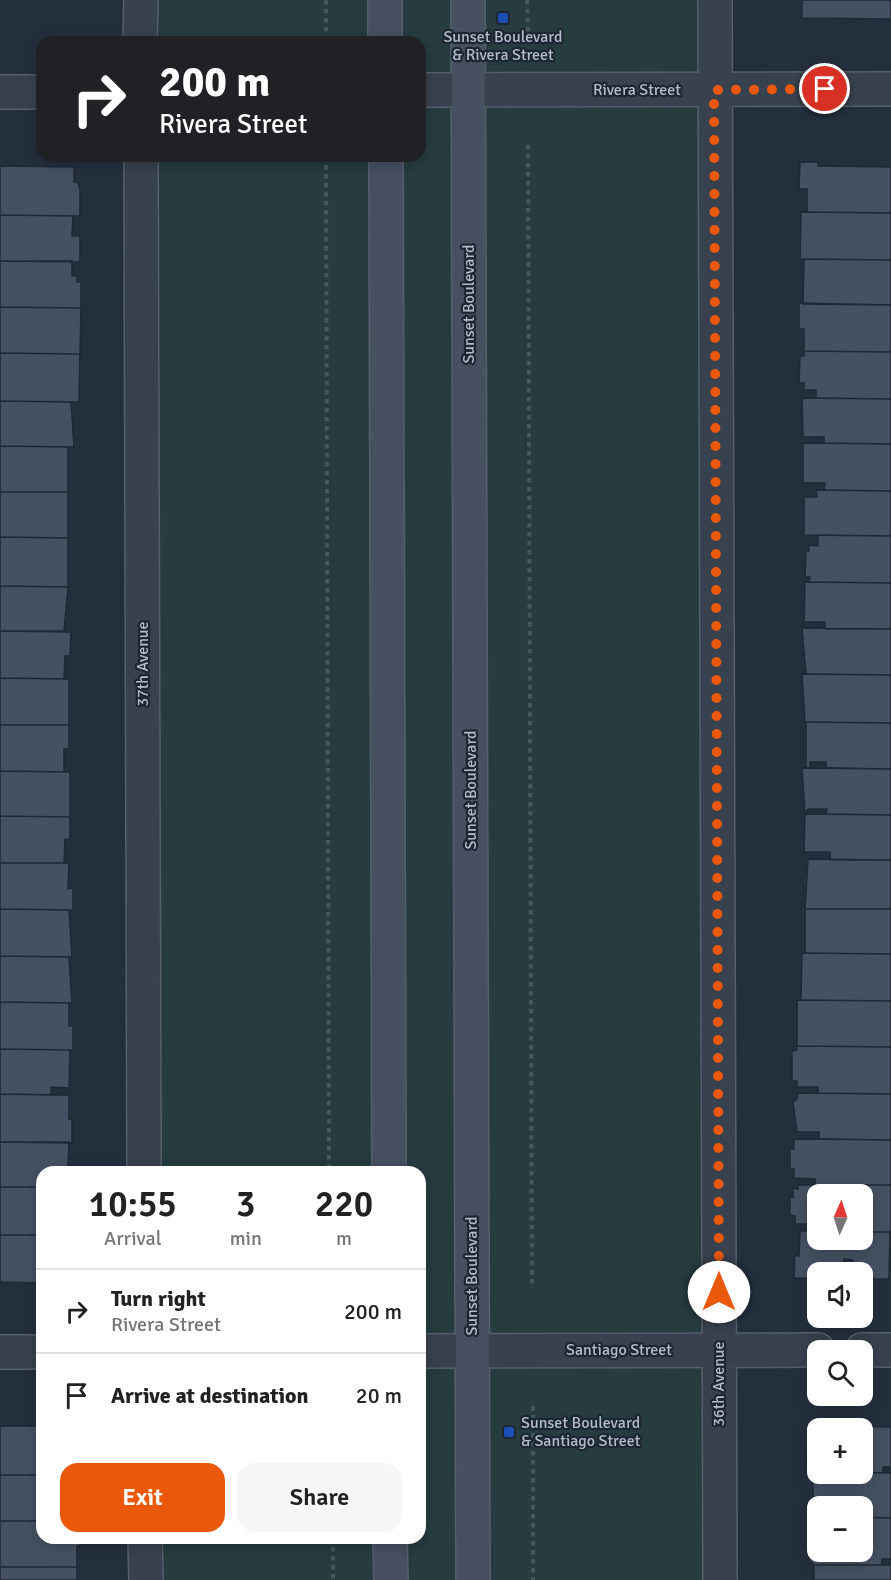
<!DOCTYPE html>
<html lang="en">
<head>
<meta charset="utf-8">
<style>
  :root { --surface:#fff; --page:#f6f6f6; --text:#222; --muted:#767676; --line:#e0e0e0; --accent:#ea580c }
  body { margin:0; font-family:Signika,sans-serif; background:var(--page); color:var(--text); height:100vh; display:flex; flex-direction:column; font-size:22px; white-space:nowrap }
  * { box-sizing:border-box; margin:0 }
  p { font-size:20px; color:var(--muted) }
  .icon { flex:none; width:33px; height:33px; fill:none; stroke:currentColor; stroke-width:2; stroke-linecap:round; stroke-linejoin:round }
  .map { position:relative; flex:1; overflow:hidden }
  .details { position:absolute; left:36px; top:1166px; width:390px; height:378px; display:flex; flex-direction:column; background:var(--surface); border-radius:18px; box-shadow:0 3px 15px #0003 }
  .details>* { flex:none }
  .hud { position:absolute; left:36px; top:36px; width:390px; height:126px; border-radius:18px; box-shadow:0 3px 15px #0003; background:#202124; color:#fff; overflow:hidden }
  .needle { width:39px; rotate:3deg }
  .buttons { position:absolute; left:807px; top:1184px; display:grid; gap:12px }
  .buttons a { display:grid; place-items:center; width:66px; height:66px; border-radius:12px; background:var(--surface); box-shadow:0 3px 15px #0003; font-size:30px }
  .pin { position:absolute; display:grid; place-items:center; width:51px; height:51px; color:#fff; margin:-26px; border:3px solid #fff; border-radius:50%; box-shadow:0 2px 6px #0007 }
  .me { position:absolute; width:66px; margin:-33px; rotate:0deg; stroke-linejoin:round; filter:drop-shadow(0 0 4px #0008) }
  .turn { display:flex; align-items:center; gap:21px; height:126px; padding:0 24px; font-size:27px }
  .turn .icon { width:78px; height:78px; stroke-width:2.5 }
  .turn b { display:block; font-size:42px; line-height:51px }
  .eta { display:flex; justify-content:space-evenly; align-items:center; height:102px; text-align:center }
  .eta b { font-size:36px; font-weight:600; line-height:42px }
  .primary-button { display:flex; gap:12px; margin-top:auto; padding:12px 24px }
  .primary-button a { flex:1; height:69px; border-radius:18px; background:var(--accent); color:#fff; font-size:24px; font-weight:600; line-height:69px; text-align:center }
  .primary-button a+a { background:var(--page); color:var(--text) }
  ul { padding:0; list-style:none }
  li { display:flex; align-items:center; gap:18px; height:84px; padding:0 24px; border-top:2px solid var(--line) }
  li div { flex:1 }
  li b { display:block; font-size:22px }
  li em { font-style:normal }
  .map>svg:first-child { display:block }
  .green { fill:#263c3f }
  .building { fill:#455162; stroke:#1f2835; stroke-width:1.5 }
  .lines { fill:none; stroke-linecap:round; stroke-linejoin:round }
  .street-casing { stroke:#565f6c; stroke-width:36 }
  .secondary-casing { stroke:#565f6c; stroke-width:36 }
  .path { stroke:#44595c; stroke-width:4; stroke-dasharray:4.5 4.5; stroke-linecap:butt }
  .street { stroke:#38414e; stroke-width:33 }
  .secondary { stroke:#465061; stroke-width:33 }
  .route { stroke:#ea580c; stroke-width:10; stroke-dasharray:0 18 }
  .transit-dot { fill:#1a4fb4; stroke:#1d2633; stroke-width:2 }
  .labels { text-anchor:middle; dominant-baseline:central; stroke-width:4.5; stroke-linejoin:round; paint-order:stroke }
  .poi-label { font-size:16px; fill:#b4bcc9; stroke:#1d2633 }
  .street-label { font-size:16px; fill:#b4bcc9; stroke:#1d2633 }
</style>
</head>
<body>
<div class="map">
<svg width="891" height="1580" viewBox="0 0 891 1580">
  <rect width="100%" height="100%" fill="#242f3e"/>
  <path class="green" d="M 140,0 L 714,0 L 719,1580 L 145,1580 L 145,1538 L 420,1538 L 420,1172 L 144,1171 L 141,156 L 420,156 L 420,42 L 140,42 Z"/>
  <path class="building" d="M 802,0 L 891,0 L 891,19 L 802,18 Z
    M 800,162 L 818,162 L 818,166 L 891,167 L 891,213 L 807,212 L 807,189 L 799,189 Z
    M 0,166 L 74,167 L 74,182 L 78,183 L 80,190 L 80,216 L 0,215 Z
    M 801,212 L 891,213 L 891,260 L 800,259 Z
    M 0,215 L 73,216 L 72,236 L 80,236 L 80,262 L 0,261 Z
    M 804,259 L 891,260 L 891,305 L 803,304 Z
    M 0,261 L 72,261 L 72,276 L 77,275 L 77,282 L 81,282 L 81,308 L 0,307 Z
    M 799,303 L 891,305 L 891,352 L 804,351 L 804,329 L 799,329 Z
    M 0,307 L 81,308 L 80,354 L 0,353 Z
    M 804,351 L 891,352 L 891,399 L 816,398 L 816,390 L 804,390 L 804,383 L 799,383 L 800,356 L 804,356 Z
    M 0,353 L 80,354 L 79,402 L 0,401 Z
    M 802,398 L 891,399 L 891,444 L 824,443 L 824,437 L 803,437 Z
    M 0,401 L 71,402 L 74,447 L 0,446 Z
    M 803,443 L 891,444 L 891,491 L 824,490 L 825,483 L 803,483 Z
    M 0,446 L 68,447 L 68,492 L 0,492 Z
    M 816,490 L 891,491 L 891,536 L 804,535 L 804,497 L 817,497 Z
    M 0,492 L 68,492 L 68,538 L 0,537 Z
    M 818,535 L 891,536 L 891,583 L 809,582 L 810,577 L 805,577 L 806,551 L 809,551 L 809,545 L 818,546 Z
    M 0,537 L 68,538 L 68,587 L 0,586 Z
    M 805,582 L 891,583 L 891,629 L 825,629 L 825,622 L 804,622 Z
    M 0,586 L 68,587 L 64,631 L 0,631 Z
    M 802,628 L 891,629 L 891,675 L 806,674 Z
    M 0,631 L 71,632 L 70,656 L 65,656 L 64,679 L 0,678 Z
    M 802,674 L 891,675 L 891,723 L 805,722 Z
    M 0,678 L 69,679 L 69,725 L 0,725 Z
    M 806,722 L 891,723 L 891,769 L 826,768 L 826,762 L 810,762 L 810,768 L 806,768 Z
    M 0,725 L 69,725 L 69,749 L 64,749 L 64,772 L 0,771 Z
    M 802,768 L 891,769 L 891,815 L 826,814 L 827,809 L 808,809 L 805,814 Z
    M 0,771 L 70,772 L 70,817 L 0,816 Z
    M 805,814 L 891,815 L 891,860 L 830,860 L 830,852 L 804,852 Z
    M 0,816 L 70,817 L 70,840 L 65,839 L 64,863 L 0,863 Z
    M 808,859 L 891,860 L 891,909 L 805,909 Z
    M 0,863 L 69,863 L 68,889 L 73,888 L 73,910 L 0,909 Z
    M 0,909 L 69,910 L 72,957 L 0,956 Z
    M 805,909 L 891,909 L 891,954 L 805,953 Z
    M 802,953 L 891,954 L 891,1001 L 801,1000 Z
    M 0,956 L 69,957 L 72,1003 L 0,1002 Z
    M 797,1000 L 891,1001 L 891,1047 L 797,1046 Z
    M 0,1002 L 69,1003 L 69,1026 L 73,1026 L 73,1050 L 0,1049 Z
    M 797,1046 L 891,1047 L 891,1094 L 818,1093 L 818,1087 L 797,1087 L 797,1081 L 792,1081 L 792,1051 L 797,1050 Z
    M 0,1049 L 70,1050 L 69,1088 L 51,1087 L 51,1095 L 0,1094 Z
    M 798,1093 L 891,1094 L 891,1140 L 819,1139 L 819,1132 L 797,1132 L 793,1102 L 797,1099 Z
    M 0,1094 L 69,1095 L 69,1119 L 72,1118 L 72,1143 L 0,1142 Z
    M 794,1139 L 891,1140 L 891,1185 L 815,1185 L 815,1179 L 794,1178 L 794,1169 L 790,1169 L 790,1149 L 794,1149 Z
    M 0,1142 L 69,1142 L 68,1166 L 73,1166 L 73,1172 L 42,1172 L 42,1187 L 0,1187 Z
    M 798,1185 L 891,1185 L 891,1232 L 862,1232 L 862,1194 L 818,1194 L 818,1224 L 795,1224 L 795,1216 L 790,1215 L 790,1196 L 793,1197 L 793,1188 L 798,1189 Z
    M 0,1187 L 42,1187 L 42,1235 L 0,1235 Z
    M 800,1231 L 818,1231 L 818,1239 L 862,1239 L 862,1232 L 890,1232 L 889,1279 L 862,1279 L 862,1272 L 853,1272 L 853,1260 L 844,1259 L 844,1272 L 818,1272 L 818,1279 L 794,1278 L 795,1255 L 799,1256 Z
    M 0,1235 L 42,1235 L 42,1283 L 0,1282 Z
    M 0,1426 L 42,1426 L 42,1475 L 0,1475 Z
    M 814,1426 L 891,1427 L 891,1467 L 883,1467 L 883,1473 L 862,1473 L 862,1428 L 818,1428 L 818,1472 L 813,1472 L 807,1466 L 807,1454 L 813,1450 Z
    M 813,1472 L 891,1473 L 891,1518 L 862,1517 L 862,1506 L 818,1506 L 818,1517 L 813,1517 L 809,1513 L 809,1503 L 813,1500 Z
    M 0,1475 L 42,1475 L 42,1521 L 0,1521 Z
    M 813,1517 L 818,1517 L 818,1551 L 862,1551 L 862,1517 L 891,1518 L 891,1559 L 882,1559 L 882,1565 L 814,1565 L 809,1560 L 809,1547 L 813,1544 Z
    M 0,1521 L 42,1521 L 42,1538 L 80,1538 L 80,1546 L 77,1546 L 77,1567 L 0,1567 Z
    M 814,1565 L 891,1565 L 891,1580 L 814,1580 Z
    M 0,1567 L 77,1567 L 77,1580 L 0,1580 Z"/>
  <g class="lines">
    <defs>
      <path id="street" d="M 715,0 L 720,1580
        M 140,42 L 141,0
        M 420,90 L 891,89
        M 0,92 L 42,92
        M 141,156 L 144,1172
        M 862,1350 L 891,1350
        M 420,1351 L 818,1350
        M 0,1352 L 42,1352
        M 145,1538 L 146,1580"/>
      <path id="secondary" d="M 468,0 L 473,1580
        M 385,42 L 385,0
        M 386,156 L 389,1172
        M 390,1538 L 391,1580"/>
    </defs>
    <use href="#street" class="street-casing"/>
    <use href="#secondary" class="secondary-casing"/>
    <path class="path" d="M 326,0 L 326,33
      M 527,0 L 528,33
      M 528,145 L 532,1287
      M 326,156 L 329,1172
      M 533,1406 L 533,1580
      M 333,1538 L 333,1580"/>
    <use href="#street" class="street"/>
    <use href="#secondary" class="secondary"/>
  </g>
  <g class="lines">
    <path class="route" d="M 719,1292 L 714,90 L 825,89"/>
  </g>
  <g class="transit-dot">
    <rect x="497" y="12" width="12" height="12" rx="3"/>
    <rect x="503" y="1426" width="12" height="12" rx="3"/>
  </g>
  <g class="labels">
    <g class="poi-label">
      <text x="503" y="37">Sunset Boulevard<tspan x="503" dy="18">&amp; Rivera Street</tspan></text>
      <text x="521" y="1423" text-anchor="start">Sunset Boulevard<tspan x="521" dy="18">&amp; Santiago Street</tspan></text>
    </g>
    <g class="street-label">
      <text x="637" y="90">Rivera Street</text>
      <text transform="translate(469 304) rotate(-90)">Sunset Boulevard</text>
      <text transform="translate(143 664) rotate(-90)">37th Avenue</text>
      <text transform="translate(471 790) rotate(-90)">Sunset Boulevard</text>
      <text transform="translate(472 1276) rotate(-90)">Sunset Boulevard</text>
      <text x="619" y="1350">Santiago Street</text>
      <text transform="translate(719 1384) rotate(-90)">36th Avenue</text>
    </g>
  </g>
</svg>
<div class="buttons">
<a><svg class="needle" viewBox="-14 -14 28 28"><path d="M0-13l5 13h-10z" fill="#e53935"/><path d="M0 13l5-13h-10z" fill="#767676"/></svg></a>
<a><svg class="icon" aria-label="sound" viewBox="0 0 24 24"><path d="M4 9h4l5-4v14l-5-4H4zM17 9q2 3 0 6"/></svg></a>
<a><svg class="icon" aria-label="search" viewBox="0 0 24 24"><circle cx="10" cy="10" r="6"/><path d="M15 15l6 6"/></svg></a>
<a>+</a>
<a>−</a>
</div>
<div class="pin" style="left:825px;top:89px;background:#d93025"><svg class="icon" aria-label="arrive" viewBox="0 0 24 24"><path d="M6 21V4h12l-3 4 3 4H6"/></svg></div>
<svg class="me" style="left:719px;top:1292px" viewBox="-20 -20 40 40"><circle r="19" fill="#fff"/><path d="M0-13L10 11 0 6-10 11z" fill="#ea580c"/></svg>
<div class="hud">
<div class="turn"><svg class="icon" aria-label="right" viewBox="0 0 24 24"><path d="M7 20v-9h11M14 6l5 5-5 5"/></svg><div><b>200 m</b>Rivera Street</div></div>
</div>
<section class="details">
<div class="eta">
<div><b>10:55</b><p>Arrival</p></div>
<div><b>3</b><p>min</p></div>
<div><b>220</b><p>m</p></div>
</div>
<ul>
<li><svg class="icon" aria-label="right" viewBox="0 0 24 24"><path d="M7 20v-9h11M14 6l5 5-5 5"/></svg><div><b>Turn right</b><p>Rivera Street</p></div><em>200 m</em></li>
<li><svg class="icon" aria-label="arrive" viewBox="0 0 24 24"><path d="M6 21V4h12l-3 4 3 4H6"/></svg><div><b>Arrive at destination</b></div><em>20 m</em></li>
</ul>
<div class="primary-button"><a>Exit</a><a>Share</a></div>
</section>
</div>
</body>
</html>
